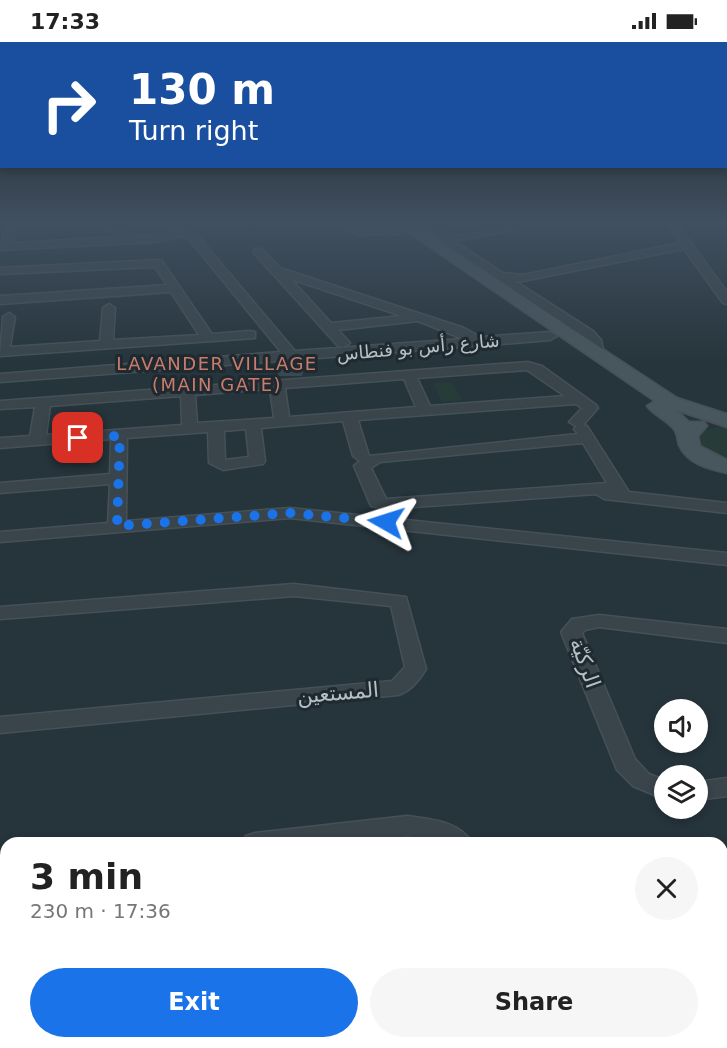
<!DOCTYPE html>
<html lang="en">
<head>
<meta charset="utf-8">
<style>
  :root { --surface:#fff; --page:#f6f6f6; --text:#222; --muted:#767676; --accent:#1a73e8 }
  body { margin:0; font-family:"DejaVu Sans",Vazirmatn,sans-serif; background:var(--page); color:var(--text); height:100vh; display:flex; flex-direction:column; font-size:22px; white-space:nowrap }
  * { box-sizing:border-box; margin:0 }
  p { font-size:20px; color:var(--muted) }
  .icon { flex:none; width:33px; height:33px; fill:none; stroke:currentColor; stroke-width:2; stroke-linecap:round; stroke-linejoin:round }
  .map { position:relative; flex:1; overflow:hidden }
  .side { position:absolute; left:0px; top:795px; width:728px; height:212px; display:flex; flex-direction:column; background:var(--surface); border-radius:18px 18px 0 0; box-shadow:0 3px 9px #0003 }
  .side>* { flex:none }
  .guide { position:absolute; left:0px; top:0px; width:728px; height:126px; box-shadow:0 3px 9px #0003; background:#1a4fa0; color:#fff; overflow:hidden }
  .fabs { position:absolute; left:654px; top:657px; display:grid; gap:12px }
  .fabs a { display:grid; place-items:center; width:54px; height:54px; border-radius:50%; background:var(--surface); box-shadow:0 3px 9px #0003; font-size:30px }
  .pin { position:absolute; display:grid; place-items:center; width:51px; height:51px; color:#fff; margin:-26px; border-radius:12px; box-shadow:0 3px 9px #0006 }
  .me { position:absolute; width:66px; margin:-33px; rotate:276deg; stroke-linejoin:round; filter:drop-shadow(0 0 4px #0008) }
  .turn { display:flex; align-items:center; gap:21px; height:126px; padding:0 30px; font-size:27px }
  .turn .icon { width:78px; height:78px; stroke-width:2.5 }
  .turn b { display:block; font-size:42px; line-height:51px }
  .round { display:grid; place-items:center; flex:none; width:63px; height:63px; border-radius:32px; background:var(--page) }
  .overview { display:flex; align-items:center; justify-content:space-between; height:102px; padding:0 30px }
  h1 { font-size:36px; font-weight:700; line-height:45px }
  .action { display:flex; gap:12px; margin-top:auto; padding:12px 30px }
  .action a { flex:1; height:69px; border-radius:36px; background:var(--accent); color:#fff; font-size:24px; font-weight:700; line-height:69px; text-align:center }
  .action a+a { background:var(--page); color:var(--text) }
  .status { display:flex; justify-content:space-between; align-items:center; height:42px; padding:0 30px; background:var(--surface); direction:ltr }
  .status svg { height:16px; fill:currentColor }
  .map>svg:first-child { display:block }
  .green { fill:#273c39 }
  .building { fill:#384950 }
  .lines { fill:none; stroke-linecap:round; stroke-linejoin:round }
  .minor-casing { stroke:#455157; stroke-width:3 }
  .secondary-casing { stroke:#455157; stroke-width:3 }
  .minor { fill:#39454b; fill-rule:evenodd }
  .secondary { fill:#48565d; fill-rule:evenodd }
  .route { stroke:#1a73e8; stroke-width:10; stroke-dasharray:0 18 }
  .labels { text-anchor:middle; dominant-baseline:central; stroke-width:6; stroke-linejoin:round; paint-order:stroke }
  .far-street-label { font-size:18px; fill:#b5c0c6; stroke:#1e2a30 }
  .far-neighbourhood-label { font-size:18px; letter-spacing:1.5px; fill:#ca7c6c; stroke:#1e2a30 }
  .street-label { font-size:21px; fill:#b5c0c6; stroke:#1e2a30 }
</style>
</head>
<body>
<div class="status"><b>17:33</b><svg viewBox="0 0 49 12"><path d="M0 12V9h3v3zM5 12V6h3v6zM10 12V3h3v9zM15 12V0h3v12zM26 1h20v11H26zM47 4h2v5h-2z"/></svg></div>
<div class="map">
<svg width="727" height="1006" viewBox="0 0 727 1006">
  <rect width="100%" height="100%" fill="#26343b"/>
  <path class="green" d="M 452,340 L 462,358 L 442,360 L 433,341 Z
    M 717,385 L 727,385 L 727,417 L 699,403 L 697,396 L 701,390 Z"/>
  <path class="building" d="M 278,327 L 304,328 L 302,334 L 278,334 Z"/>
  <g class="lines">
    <defs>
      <path id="minor" d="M 6,181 L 16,181 L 13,201 L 122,195 L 92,181 C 111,181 123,192 139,194 C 151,195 162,192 174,190 L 159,181 C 173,181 183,186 196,192 L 295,309 L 463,297 L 418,279 L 338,288 L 350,301 L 343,305 L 338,304 L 254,211 L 254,207 L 262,207 L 280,226 L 464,286 L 480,295 L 550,290 L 557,294 L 550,298 L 478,304 L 0,340 L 0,332 L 281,310 L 188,196 L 183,194 L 156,200 L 0,208 ZM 291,237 L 402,274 L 331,281 Z
        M 328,181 L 398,186 L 403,189 C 393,197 373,189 361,194 Z
        M 415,181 C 432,181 441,192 458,193 C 489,193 520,181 551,181 L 454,199 L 503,231 L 523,233 L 680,201 L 666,181 L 676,181 L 727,250 L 727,262 L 723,261 L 684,207 L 523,239 L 515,239 L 593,289 L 601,298 L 604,312 L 597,316 L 592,315 L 588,299 L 583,295 Z
        M 158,218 L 162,219 L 212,292 L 250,289 L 255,290 L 255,296 L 0,314 L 3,275 L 9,271 L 15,275 L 10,305 L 100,299 L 103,266 L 109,262 L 115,266 L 113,298 L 199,293 L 171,250 L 0,262 L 0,254 L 167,243 L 155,225 L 0,232 L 0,226 Z
        M 528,320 L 542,324 L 596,363 L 598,366 L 583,383 L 587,384 L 629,450 L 727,461 L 727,471 L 604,457 L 596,452 L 386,467 L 371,464 L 354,424 L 360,419 L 353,414 L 343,379 L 261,386 L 265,419 L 263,422 L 223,428 L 209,421 L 208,390 L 127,396 L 126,479 L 290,466 L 727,511 L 727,523 L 290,476 L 0,500 L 0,490 L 108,481 L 110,442 L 0,451 L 0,441 L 110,432 L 111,397 L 0,406 L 0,396 L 30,394 L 35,365 L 0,367 L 0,359 ZM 527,328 L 565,354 L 430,364 L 417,336 ZM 404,337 L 416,365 L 289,375 L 285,346 ZM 270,347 L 274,376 L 197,381 L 195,353 ZM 181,354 L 182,383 L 46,393 L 50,364 ZM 576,362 L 582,366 L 569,380 L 576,384 L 574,387 L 578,392 L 369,414 L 358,378 ZM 246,387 L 249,415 L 225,418 L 224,389 ZM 583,401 L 607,441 L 386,457 L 371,426 L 380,420 Z
        M 294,542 L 406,555 L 426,627 C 420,637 410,650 398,653 L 0,691 L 0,675 L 392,639 L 405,625 L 391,564 L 294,554 L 0,577 L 0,565 Z
        M 599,573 L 727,587 L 727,601 L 599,585 L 585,588 L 582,591 L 635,717 L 649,732 L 664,738 L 664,757 L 633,744 L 617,728 L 561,590 L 572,577 Z
        M 727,736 L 727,754 L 698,758 L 698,740 Z
        M 407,774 C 429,777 460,779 472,801 L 438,801 L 407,794 L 345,801 L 242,801 L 246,794 L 255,791 Z
        M 6,818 L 6,840 L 0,841 L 0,819 Z
        M 180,1000 L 250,1000 L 247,1006 L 178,1006 Z"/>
      <path id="secondary" d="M 395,181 L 411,181 L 677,356 L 727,372 L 727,385 L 676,368 L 689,380 L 704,380 L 707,384 L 698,394 L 700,404 L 727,418 L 727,431 C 709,427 687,422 679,403 C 677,397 678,391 673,386 C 665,377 654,373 647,364 L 655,359 Z"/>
    </defs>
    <use href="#minor" class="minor-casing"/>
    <use href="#secondary" class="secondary-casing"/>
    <use href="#minor" class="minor"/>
    <use href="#secondary" class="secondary"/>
  </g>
  <linearGradient id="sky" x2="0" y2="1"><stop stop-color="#151d20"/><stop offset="0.56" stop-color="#415060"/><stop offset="1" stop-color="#415060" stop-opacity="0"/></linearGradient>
  <rect width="727" height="322" fill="url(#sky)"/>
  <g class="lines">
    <path class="route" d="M 78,396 L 120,394 L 117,484 L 290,471 L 386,480"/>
  </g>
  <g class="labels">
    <g class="far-street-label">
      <text transform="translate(418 305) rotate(-5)">شارع رأس بو فنطاس</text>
    </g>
    <g class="far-neighbourhood-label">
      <text x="217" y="321">LAVANDER VILLAGE<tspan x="217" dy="21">(MAIN GATE)</tspan></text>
    </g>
    <g class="street-label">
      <text transform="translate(585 621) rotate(70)">الركيّة</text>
      <text transform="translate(338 651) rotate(-5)">المستعين</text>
    </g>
  </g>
</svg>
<div class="fabs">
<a><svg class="icon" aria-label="sound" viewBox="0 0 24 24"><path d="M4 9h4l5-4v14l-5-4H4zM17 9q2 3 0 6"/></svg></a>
<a><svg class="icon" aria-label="layers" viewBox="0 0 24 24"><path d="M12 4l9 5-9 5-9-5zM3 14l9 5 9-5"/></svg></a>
</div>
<div class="pin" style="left:78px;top:396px;background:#d93025"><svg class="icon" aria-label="arrive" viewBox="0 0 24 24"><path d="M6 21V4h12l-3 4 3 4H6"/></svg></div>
<svg class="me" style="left:386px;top:480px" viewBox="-20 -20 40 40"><path d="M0-17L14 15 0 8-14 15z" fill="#1a73e8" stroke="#fff" stroke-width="4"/></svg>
<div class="guide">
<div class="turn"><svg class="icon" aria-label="right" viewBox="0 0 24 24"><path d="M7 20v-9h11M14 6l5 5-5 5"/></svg><div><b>130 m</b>Turn right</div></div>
</div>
<section class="side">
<div class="overview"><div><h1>3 min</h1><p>230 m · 17:36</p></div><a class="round"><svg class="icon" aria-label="close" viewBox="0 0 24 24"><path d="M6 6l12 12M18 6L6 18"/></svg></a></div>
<div class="action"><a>Exit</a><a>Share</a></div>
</section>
</div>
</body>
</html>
